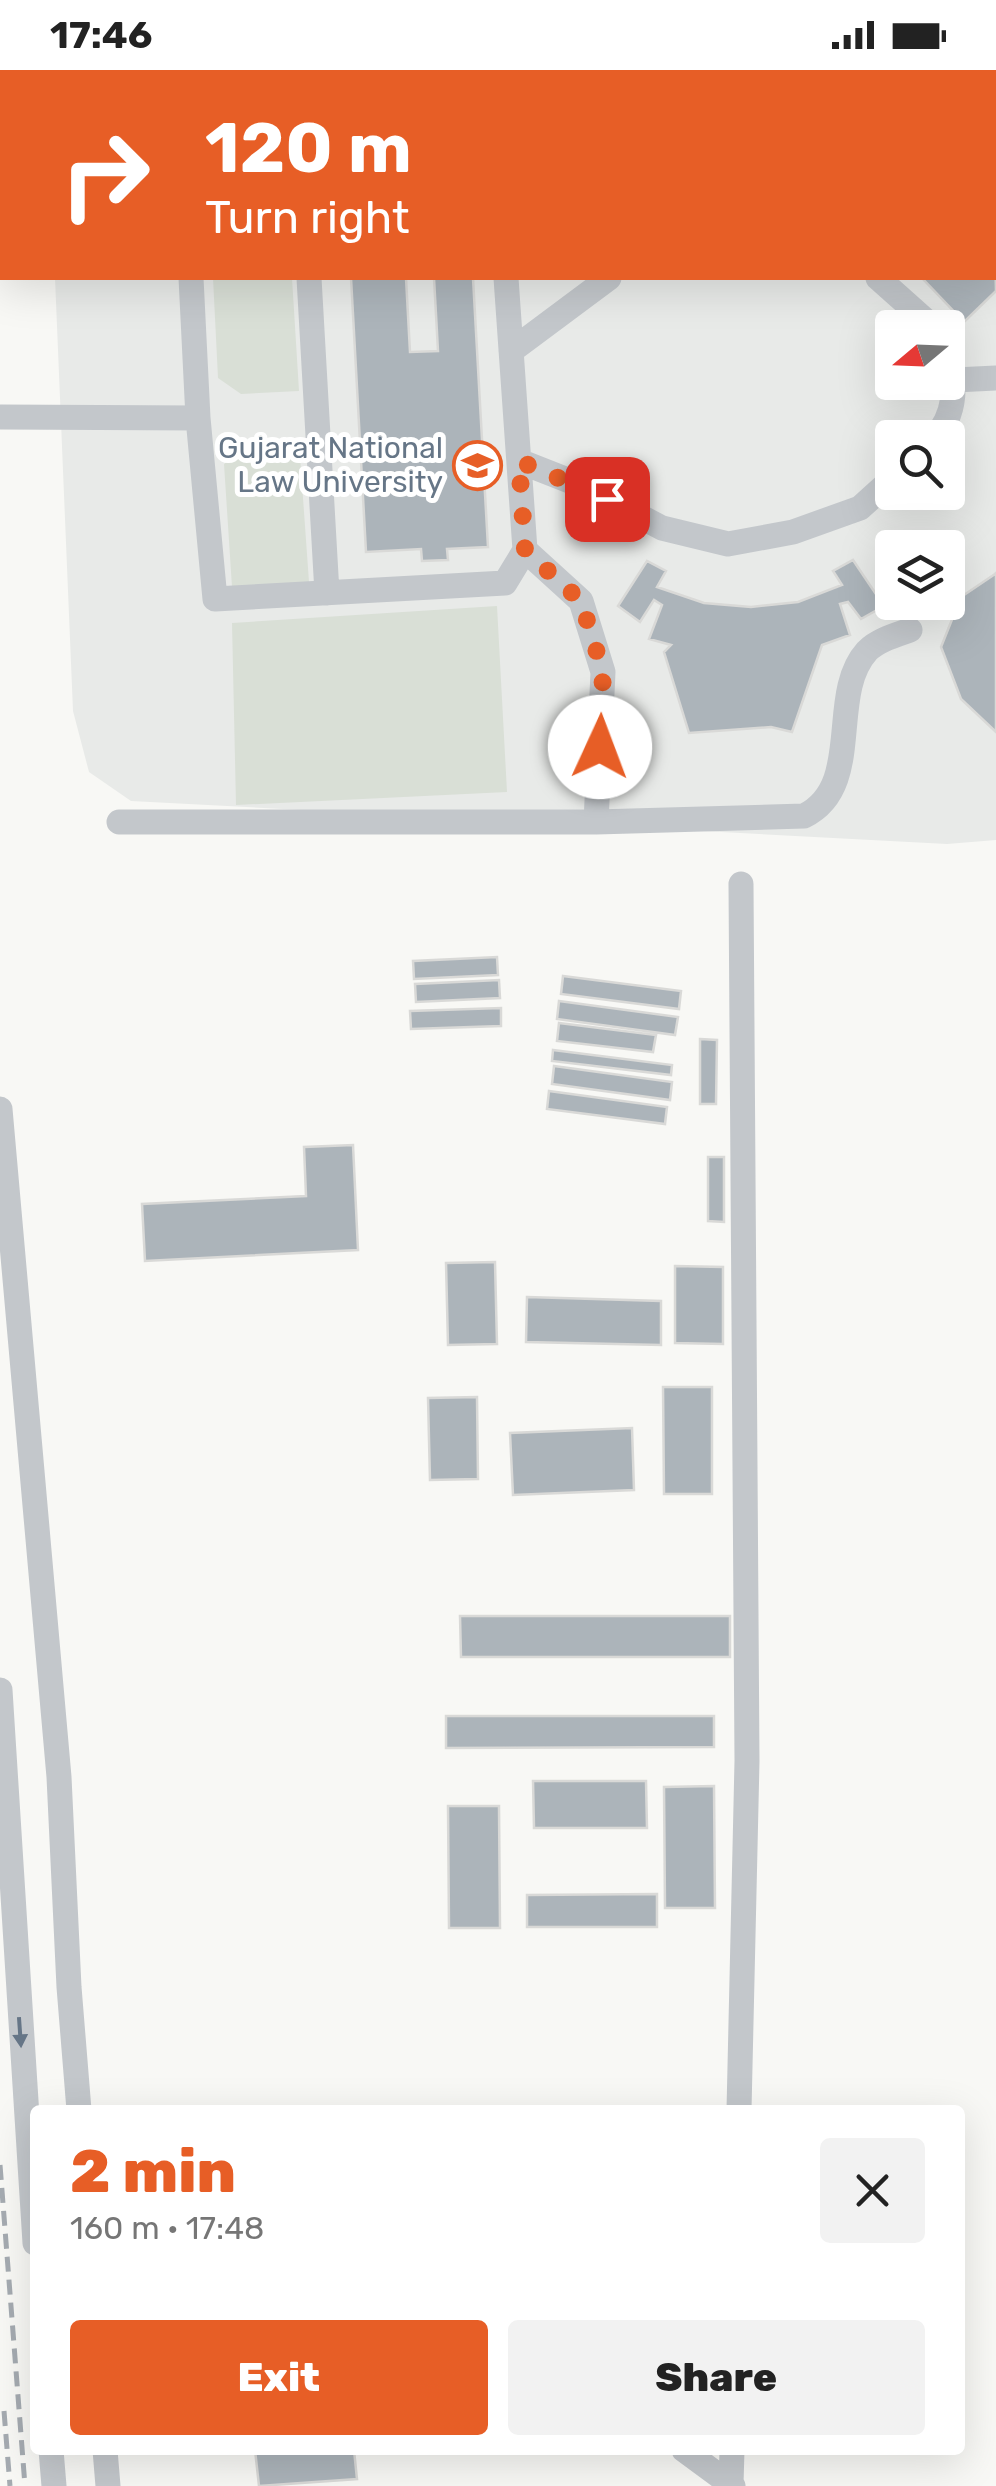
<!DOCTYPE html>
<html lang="en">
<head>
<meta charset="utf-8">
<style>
  :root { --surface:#fff; --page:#f2f2f2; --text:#222; --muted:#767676; --accent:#e75e26 }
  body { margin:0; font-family:Rubik,sans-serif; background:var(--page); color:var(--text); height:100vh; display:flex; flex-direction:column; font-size:38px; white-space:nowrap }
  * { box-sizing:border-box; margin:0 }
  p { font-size:32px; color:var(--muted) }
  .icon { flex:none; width:55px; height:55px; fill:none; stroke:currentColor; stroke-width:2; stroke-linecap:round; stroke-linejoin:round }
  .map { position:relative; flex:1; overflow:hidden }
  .sheet { position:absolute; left:30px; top:2035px; width:935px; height:350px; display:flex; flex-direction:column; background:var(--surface); border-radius:10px; box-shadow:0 10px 40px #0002 }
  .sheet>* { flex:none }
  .top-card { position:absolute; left:0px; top:0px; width:998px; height:210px; box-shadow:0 10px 40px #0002; background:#e75e26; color:#fff; overflow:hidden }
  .needle { width:65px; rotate:251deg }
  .fabs { position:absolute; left:875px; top:240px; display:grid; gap:20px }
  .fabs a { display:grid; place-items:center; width:90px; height:90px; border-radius:10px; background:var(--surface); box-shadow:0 10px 40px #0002; font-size:50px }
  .pin { position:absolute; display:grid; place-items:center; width:85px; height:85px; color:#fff; margin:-42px; border-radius:20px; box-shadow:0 5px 15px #0006 }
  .me { position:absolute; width:110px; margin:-55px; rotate:2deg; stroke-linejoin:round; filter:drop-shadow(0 0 8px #0008) }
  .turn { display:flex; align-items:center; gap:35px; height:210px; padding:0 40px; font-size:45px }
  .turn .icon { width:130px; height:130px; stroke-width:2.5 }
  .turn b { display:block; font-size:70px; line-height:85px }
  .round { display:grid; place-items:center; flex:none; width:105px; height:105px; border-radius:10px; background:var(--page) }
  .summary { display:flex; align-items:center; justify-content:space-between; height:170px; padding:0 40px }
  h1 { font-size:60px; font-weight:800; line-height:75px; color:var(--accent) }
  .cta { display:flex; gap:20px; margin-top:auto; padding:20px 40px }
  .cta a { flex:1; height:115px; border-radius:10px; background:var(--accent); color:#fff; font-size:40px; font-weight:800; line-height:115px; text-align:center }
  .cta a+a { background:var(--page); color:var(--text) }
  .status { display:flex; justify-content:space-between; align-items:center; height:70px; padding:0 50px; background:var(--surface); direction:ltr }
  .status svg { height:28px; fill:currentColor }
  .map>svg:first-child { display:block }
  .built { fill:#e8eae8; fill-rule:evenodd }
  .green { fill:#d9dfd6 }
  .building { fill:#acb4ba; stroke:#d9d9d7; stroke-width:2.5 }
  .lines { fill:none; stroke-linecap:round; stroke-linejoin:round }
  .minor { stroke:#c3c7cb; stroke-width:25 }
  .rail { stroke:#a5abb1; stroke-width:5; stroke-dasharray:15 8; stroke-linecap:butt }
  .oneway { fill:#667687 }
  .route { stroke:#e75e26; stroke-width:18; stroke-dasharray:0 32.4 }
  .labels { text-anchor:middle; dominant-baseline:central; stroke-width:10; stroke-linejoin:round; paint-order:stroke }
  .poi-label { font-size:30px; fill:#667687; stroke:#fff; text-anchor:end }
</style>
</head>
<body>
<div class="status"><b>17:46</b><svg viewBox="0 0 49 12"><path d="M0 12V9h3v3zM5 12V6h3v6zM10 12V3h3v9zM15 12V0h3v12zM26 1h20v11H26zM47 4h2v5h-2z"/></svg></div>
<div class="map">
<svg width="996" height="2416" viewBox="0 0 996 2416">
  <rect width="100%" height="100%" fill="#f8f8f5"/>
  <path class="built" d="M 47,0 L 996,0 L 996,770 L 947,774 L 131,731 L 89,702 L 73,641 L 55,208 L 995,208 L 995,2 ZM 892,258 L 948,258 L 948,312 L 892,312 ZM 892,368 L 948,368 L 948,422 L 892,422 ZM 892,478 L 948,478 L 948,532 L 892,532 Z"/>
  <path class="green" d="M 213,208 L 292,208 L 299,321 L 241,324 L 218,308 Z
    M 299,372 L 309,512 L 232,517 L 224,394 L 251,375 Z
    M 497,536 L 507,722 L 236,735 L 232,553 Z"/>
  <path class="building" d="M 995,182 L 996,221 L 964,252 L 922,208 L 995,208 Z
    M 351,208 L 406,208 L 410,282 L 438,281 L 434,208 L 473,208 L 488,477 L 447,479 L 448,490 L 422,491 L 421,479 L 366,482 Z
    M 853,490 L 884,536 L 861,549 L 848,532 L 840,534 L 850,565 L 822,575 L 792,662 L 771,657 L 689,663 L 664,582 L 671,575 L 649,569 L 662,535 L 654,530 L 640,552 L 618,536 L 647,491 L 666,501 L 657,517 L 704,533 L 751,537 L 798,532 L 842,515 L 833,501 Z
    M 995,504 L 996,503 L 996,662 L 961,629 L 941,577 L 961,527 Z
    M 497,887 L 498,905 L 414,909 L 413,891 Z
    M 563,906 L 681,921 L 679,939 L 561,924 Z
    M 499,910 L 500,928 L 416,932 L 415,914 Z
    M 559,931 L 678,947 L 675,965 L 557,949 Z
    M 501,938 L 501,956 L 411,959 L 410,941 Z
    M 559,953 L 656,965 L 653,982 L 557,971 Z
    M 700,969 L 717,970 L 716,1034 L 700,1034 Z
    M 553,980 L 672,995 L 671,1005 L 552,991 Z
    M 554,996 L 672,1012 L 670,1030 L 552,1014 Z
    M 549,1021 L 667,1037 L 665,1054 L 547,1039 Z
    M 353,1075 L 358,1180 L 145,1191 L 142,1134 L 306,1126 L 304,1077 Z
    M 708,1087 L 724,1087 L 724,1152 L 708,1151 Z
    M 495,1192 L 497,1274 L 448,1275 L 446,1193 Z
    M 675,1196 L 723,1197 L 723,1274 L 675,1273 Z
    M 527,1227 L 661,1231 L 661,1275 L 526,1272 Z
    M 663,1317 L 712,1317 L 712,1424 L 664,1424 Z
    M 477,1327 L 478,1409 L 430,1410 L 428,1328 Z
    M 632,1358 L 634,1420 L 513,1425 L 510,1363 Z
    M 460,1546 L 730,1546 L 730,1587 L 461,1587 Z
    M 446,1646 L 714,1646 L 714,1677 L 446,1678 Z
    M 533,1711 L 646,1711 L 647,1758 L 534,1758 Z
    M 714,1716 L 715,1838 L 665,1838 L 664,1717 Z
    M 448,1736 L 499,1736 L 500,1858 L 449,1858 Z
    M 657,1824 L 657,1857 L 527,1857 L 527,1825 Z
    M 255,2380 L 354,2380 L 357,2409 L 259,2416 Z"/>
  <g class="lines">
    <path class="minor" d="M 877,0 L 879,2
      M 511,2 L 512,0
      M 0,20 L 0,0
      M 995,129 L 996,130
      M 191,208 L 198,348 L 215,529 L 505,513 L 525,480 L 506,208
      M 309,208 L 327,523
      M 878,208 L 934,258
      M 511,281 L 609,208
      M 955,310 L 996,308
      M 0,347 L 198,348
      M 935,368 C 955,344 957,318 948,289
      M 519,391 L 580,415 L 662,458 L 728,474 L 793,462 L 860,438 L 892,409
      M 525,480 L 581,531 L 603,602 L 596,752
      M 119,752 L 596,752 L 804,746 C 865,716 827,625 867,581 C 878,570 896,565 910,560
      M 0,1039 L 59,1707 L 69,1917 L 79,2040
      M 0,1620 L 35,2173
      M 739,2040 L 747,1691 L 741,814
      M 51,2380 L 54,2416
      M 105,2380 L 108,2416
      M 684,2380 L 733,2416
      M 731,2414 L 732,2380"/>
    <path class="rail" d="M 0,2095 L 25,2416
      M 4,2341 L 10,2416"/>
  </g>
  <defs><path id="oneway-solid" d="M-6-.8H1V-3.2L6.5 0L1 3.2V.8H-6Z" transform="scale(2.5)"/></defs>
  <use class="oneway" href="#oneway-solid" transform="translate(20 1962) rotate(86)"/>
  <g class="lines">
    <path class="route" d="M 600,677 L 603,602 L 581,531 L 525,480 L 519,391 L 607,429"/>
  </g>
  <defs>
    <symbol id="university-ring" viewBox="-11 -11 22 22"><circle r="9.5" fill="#fff" stroke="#e75e26" stroke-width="1.5"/><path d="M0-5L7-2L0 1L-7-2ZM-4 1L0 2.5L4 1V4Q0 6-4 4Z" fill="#e75e26"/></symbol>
  </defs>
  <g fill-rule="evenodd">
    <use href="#university-ring" x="450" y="368" width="55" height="55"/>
  </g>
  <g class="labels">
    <g class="poi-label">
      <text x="443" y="378">Gujarat National<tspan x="443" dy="34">Law University</tspan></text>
    </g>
  </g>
</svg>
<div class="fabs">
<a><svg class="needle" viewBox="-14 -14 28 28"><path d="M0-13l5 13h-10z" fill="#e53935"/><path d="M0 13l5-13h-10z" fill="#767676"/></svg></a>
<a><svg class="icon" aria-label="search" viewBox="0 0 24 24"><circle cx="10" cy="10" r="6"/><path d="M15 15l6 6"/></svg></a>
<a><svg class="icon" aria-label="layers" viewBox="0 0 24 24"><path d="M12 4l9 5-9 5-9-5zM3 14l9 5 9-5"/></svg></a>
</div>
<div class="pin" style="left:607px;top:429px;background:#d93025"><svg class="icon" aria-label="arrive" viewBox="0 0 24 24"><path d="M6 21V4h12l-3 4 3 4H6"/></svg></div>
<svg class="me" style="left:600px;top:677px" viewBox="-20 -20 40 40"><circle r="19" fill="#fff"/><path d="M0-13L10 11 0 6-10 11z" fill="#e75e26"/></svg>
<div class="top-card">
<div class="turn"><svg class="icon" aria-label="right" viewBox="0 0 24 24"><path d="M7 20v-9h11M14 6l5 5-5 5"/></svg><div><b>120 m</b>Turn right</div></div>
</div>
<section class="sheet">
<div class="summary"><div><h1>2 min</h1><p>160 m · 17:48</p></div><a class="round"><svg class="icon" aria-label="close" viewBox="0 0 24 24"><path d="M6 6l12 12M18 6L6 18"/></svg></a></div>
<div class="cta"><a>Exit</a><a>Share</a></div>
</section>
</div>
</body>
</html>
